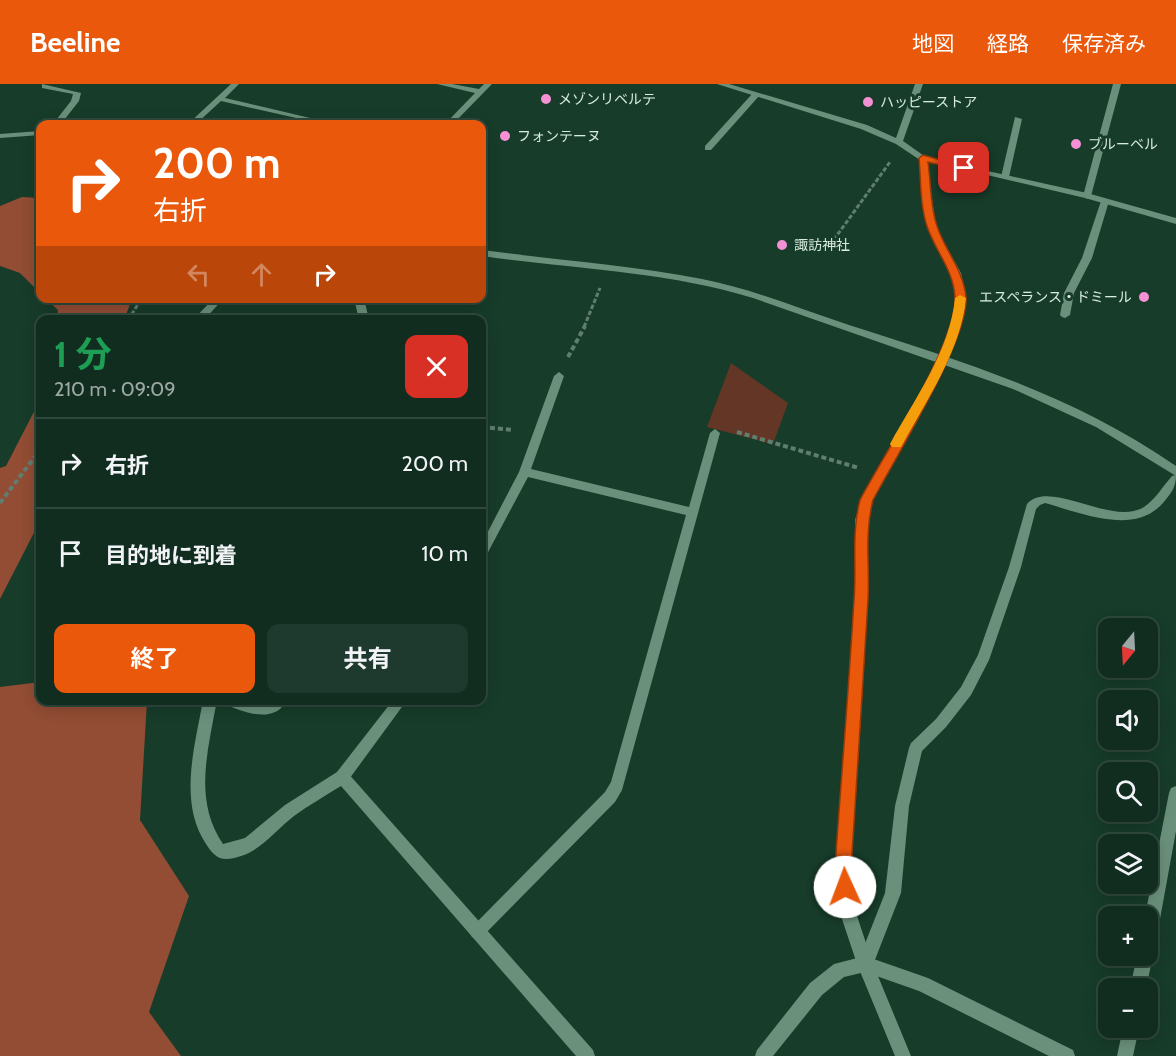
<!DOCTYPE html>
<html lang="ja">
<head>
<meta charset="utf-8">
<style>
  :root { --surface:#112d20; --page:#1e392d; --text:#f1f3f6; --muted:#9ca8a5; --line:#30493e; --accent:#ea580c }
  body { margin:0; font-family:Cabin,"Noto Sans JP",sans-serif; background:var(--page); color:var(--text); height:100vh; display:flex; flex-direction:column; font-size:22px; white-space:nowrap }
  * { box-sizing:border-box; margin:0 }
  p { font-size:20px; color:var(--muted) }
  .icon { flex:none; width:33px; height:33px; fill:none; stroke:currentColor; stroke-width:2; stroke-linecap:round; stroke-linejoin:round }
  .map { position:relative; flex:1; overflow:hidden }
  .panel { position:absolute; left:36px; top:231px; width:450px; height:390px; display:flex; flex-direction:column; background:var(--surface); border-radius:12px; box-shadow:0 3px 15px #0003,0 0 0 2px var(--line) }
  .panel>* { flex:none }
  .guide { position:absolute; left:36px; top:36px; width:450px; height:183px; border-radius:12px; box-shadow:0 3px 15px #0003,0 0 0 2px var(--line); background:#ea580c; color:#fff; overflow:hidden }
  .needle { width:39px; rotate:198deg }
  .buttons { position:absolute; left:1098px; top:534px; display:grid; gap:12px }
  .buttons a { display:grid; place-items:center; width:60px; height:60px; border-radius:12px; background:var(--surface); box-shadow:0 3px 15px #0003,0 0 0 2px var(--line); font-size:30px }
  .pin { position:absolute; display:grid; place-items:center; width:51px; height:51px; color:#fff; margin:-26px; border-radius:12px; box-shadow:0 3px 9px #0006 }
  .me { position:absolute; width:66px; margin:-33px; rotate:358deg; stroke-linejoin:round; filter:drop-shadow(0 0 4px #0008) }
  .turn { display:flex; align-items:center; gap:21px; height:126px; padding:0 18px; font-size:27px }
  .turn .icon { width:78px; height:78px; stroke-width:2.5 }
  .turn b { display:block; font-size:42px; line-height:51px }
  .lanes { display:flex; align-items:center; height:57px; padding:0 18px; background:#0003; justify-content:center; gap:30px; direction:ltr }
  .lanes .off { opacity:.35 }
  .round { display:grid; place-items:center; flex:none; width:63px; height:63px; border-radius:12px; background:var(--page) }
  .summary { display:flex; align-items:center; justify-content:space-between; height:102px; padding:0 18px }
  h1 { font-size:36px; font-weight:700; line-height:45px; color:#1e9e55 }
  .cta { display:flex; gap:12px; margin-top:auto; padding:12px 18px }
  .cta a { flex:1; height:69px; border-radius:12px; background:var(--accent); color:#fff; font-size:24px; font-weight:700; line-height:69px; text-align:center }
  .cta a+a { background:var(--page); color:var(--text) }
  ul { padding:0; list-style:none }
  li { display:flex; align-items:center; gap:18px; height:90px; padding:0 18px; border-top:2px solid var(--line) }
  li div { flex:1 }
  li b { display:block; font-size:22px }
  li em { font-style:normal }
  header { display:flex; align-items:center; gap:36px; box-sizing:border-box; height:84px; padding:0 30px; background:var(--accent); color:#fff }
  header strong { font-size:28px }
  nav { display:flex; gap:33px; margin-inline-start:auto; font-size:21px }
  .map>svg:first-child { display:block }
  .green { fill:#643625 }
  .forest { fill:#924d34 }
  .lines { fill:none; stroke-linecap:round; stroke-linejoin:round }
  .path-far1 { stroke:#607e6f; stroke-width:3; stroke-dasharray:4.5 2; stroke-linecap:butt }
  .path { stroke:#607e6f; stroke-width:4; stroke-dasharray:5 3; stroke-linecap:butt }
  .service { fill:#6a907b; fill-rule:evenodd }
  .minor { fill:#6a907b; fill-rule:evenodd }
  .tertiary { fill:#6a907b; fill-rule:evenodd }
  .route { fill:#ea580c; stroke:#983908; stroke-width:1.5 }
  .slow { fill:#f59e0b }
  .poi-dot { fill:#f491d4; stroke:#173c2a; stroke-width:2 }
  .labels { text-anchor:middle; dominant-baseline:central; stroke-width:6; stroke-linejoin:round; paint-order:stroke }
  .far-poi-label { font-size:14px; fill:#d7ebdf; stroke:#173c2a; text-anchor:start }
</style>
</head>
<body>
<header>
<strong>Beeline</strong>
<nav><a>地図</a><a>経路</a><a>保存済み</a></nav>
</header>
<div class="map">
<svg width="1176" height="972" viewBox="0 0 1176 972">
  <rect width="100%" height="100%" fill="#173c2a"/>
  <path class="green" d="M 731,279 L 788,319 L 773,360 L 707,343 Z"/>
  <path class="forest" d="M 22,113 L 40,114 L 40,209 L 20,189 L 0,182 L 0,122 Z
    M 46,215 L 132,215 L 124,236 L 57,235 L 58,226 Z
    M 40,316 L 40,437 L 0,515 L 0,384 L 6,382 Z
    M 40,598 L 40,616 L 147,617 L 140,736 L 189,812 L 149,928 L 181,972 L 0,972 L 0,603 Z"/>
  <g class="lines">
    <path class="path-far1" d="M 830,161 L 890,78
      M 128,236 L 142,214
      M 584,243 L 600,204"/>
    <path class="path" d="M 568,273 L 585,242
      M 482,343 L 513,346
      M 737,348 L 859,384
      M 0,419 L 40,366"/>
    <path class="service" d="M 42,0 L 81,9 L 79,17 L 61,40 L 53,40 L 71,17 L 73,10 L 42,4 Z
      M 231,0 L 239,0 L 225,14 L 327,38 L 323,40 L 221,17 L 196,40 L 188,40 Z
      M 437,0 L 452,0 L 479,5 L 484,0 L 492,0 L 453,40 L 445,40 L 475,9 Z
      M 1113,0 L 1121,0 L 1091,112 L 1087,115 L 1083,112 Z
      M 752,10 L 759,12 L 711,66 L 705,66 L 705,62 Z
      M 1015,33 L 1022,35 L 1009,93 L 1005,95 L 1001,93 Z
      M 40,47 L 40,51 L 0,54 L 0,50 Z
      M 1105,114 L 1109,117 L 1092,174 L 1074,209 L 1070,231 L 1065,234 L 1062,233 L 1060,231 L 1064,209 L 1082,174 L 1101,117 Z
      M 214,214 L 224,214 L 204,236 L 193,236 Z
      M 559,288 L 564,292 L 531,385 L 689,423 L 710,349 L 715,345 L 720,349 L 622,706 L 615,718 L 482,853 L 477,856 L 472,853 L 469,848 L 472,843 L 605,708 L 611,698 L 686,431 L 528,393 L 486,472 L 482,474 L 482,459 L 519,388 L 554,292 Z
      M 1176,391 C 1176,404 1171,409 1163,419 C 1134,452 1081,429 1045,419 L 1040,421 L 1036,425 L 1021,483 L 989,576 L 971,611 L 946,643 L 922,667 L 909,722 L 901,809 L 871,886 L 865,888 L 859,886 L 857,880 L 885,809 L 895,722 L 909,664 L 911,659 L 936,635 L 961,603 L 978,571 L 1009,483 L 1027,420 C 1049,394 1112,443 1144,423 C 1155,416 1163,402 1172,392 Z
      M 223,616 L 263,619 L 270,616 L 287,616 C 274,641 244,628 224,620 Z
      M 393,616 L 407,616 L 347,698 L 342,700 L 337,698 L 335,693 L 337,688 Z"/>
    <path class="minor" d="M 717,0 L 729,0 L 867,41 L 896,54 L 915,0 L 923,0 L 903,57 L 927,74 L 920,76 L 896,60 L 861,45 Z
      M 482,166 C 555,176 629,181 702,195 C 753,205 800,225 849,241 C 967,279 1073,311 1176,382 L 1176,392 L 1096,343 L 1013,305 L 753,214 C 666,187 572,185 482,172 Z
      M 354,214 L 364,214 L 369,236 L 359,236 Z
      M 203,616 L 217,616 C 208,666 193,716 223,760 L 245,754 L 285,721 L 337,688 L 342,686 L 347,688 L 593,966 L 595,972 L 576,972 L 341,702 C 325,712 309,721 294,732 C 277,745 264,763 244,771 C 224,778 217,777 206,760 C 178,718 195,662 203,616 Z
      M 1176,702 L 1176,747 L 1156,857 L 1153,862 L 1148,865 L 1148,832 L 1145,832 L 1169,709 L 1171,704 Z
      M 1148,865 L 1151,866 L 1153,872 L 1146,904 L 1130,904 L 1137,872 L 1148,872 Z
      M 865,872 L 928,894 L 1073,966 L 1075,972 L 1049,972 L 919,907 L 865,888 L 844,893 L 822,911 L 773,972 L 755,972 L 757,966 L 810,899 L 834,880 Z
      M 1123,944 L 1139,944 L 1133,972 L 1117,972 Z"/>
    <path class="tertiary" d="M 920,72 L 1087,109 L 1176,134 L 1176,140 L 1085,114 L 927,77 L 936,144 L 961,189 L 966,214 L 964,228 L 949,274 L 873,416 L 867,436 L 867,512 L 851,769 L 853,820 L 873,880 L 911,972 L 895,972 L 857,880 L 837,820 L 837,769 L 855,512 L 855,436 L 861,416 L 939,274 L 954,228 L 956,214 L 951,189 L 928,144 Z"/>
  </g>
  <path class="route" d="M 923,71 L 969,84 L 964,87 L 928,78 C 931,99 930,122 937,142 C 945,167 963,185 966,213 C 969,255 895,374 873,416 C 864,451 870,481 868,516 C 863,601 858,685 852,769 L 853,803 L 851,809 L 845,812 L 839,809 L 836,803 L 836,769 C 842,685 849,601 854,516 C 857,481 851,451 860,416 C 883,372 957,259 955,214 C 954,186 935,167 927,142 C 920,121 921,96 919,74 Z"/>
  <path class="slow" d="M 960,211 L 966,214 C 961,267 926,317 901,363 L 892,363 L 890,360 C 915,314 950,267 955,214 Z"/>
  <g class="poi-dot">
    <circle cx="546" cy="15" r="6"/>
    <circle cx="868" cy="18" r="6"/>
    <circle cx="505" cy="52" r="6"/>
    <circle cx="1076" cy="60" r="6"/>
    <circle cx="782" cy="161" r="6"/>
    <circle cx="1144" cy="213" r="6"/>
  </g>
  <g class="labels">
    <g class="far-poi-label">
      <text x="558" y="15">メゾンリベルテ</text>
      <text x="880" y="18">ハッピーストア</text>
      <text x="517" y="52">フォンテーヌ</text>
      <text x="1088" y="60">ブルーベル</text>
      <text x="794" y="161">諏訪神社</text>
      <text x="1132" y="213" text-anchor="end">エスペランス・ドミール</text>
    </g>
  </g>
</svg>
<div class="buttons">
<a><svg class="needle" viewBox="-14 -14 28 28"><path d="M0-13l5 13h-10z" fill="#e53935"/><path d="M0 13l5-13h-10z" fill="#9ca8a5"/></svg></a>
<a><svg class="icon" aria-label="sound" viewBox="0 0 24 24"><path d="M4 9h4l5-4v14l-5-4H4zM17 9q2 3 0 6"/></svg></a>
<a><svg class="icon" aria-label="search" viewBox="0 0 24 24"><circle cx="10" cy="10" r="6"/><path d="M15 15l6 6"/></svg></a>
<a><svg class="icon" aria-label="layers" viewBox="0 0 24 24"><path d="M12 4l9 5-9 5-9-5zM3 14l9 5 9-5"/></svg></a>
<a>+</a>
<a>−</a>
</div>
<div class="pin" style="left:964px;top:84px;background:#d93025"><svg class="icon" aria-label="arrive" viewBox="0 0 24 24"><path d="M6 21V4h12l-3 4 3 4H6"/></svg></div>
<svg class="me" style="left:845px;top:803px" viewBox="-20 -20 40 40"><circle r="19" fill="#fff"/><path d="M0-13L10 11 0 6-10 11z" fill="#ea580c"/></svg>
<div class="guide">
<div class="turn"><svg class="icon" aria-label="right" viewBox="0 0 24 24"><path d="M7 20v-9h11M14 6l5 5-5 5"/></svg><div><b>200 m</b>右折</div></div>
<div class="lanes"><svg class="icon off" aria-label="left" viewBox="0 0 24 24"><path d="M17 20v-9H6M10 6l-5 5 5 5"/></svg><svg class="icon off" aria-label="ahead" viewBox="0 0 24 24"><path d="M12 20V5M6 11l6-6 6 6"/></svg><svg class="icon" aria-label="right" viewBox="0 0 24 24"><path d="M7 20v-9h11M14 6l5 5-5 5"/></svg></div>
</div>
<section class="panel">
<div class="summary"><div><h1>1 分</h1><p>210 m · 09:09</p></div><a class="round" style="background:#d93025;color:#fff"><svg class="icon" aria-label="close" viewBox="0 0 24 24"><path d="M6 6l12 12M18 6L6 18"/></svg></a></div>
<ul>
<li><svg class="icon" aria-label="right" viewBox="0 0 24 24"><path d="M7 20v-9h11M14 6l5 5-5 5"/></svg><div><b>右折</b></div><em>200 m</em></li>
<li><svg class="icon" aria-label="arrive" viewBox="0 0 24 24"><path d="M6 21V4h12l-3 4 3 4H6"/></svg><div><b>目的地に到着</b></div><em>10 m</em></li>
</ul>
<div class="cta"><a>終了</a><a>共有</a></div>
</section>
</div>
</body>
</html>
